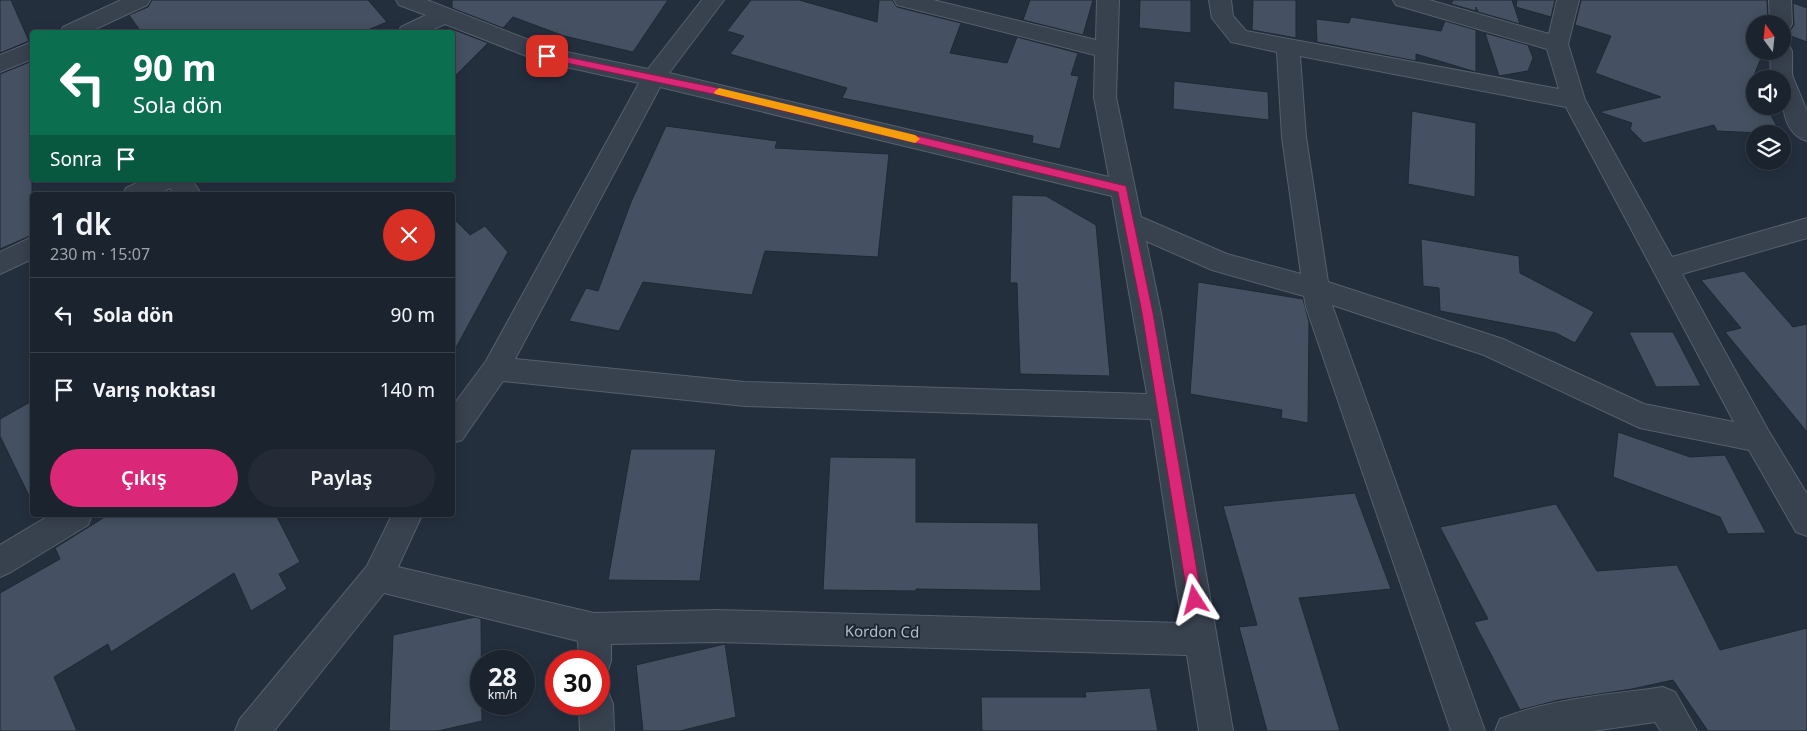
<!DOCTYPE html>
<html lang="tr">
<head>
<meta charset="utf-8">
<style>
  :root { --surface:#1b232e; --page:#242b36; --text:#f1f3f6; --muted:#a0a4aa; --line:#39404a; --accent:#db2777 }
  body { margin:0; font-family:"Noto Sans",sans-serif; background:var(--page); color:var(--text); height:100vh; display:flex; flex-direction:column; font-size:19px; white-space:nowrap }
  * { box-sizing:border-box; margin:0 }
  p { font-size:16px; color:var(--muted) }
  .icon { flex:none; width:28px; height:28px; fill:none; stroke:currentColor; stroke-width:2; stroke-linecap:round; stroke-linejoin:round }
  .map { position:relative; flex:1; overflow:hidden }
  .details { position:absolute; left:30px; top:192px; width:425px; height:325px; display:flex; flex-direction:column; background:var(--surface); border-radius:5px; box-shadow:0 2px 12px #0003,0 0 0 1px var(--line) }
  .details>* { flex:none }
  .top-card { position:absolute; left:30px; top:30px; width:425px; height:152px; border-radius:5px; box-shadow:0 2px 12px #0003,0 0 0 1px var(--line); background:#0b6e4f; color:#fff; overflow:hidden }
  .needle { width:32px; rotate:345deg }
  .buttons { position:absolute; left:1746px; top:15px; display:grid; gap:10px }
  .buttons a { display:grid; place-items:center; width:45px; height:45px; border-radius:50%; background:var(--surface); box-shadow:0 2px 12px #0003,0 0 0 1px var(--line); font-size:25px }
  .speed { position:absolute; left:470px; top:650px; display:flex; gap:10px; font-size:25px; font-weight:700; text-align:center }
  .speed>* { display:grid; place-content:center; width:65px; height:65px; border-radius:50%; background:var(--surface); box-shadow:0 2px 12px #0003,0 0 0 1px var(--line); line-height:1 }
  .speed small { font-size:12px; font-weight:400 }
  .speed .limit { border:8px solid #d22; background:#fff; color:#111 }
  .pin { position:absolute; display:grid; place-items:center; width:42px; height:42px; color:#fff; margin:-21px; border-radius:10px; box-shadow:0 2px 8px #0006 }
  .me { position:absolute; width:55px; margin:-28px; rotate:351deg; stroke-linejoin:round; filter:drop-shadow(0 0 4px #0008) }
  .turn { display:flex; align-items:center; gap:18px; height:105px; padding:0 20px; font-size:22px }
  .turn .icon { width:65px; height:65px; stroke-width:2.5 }
  .turn b { display:block; font-size:35px; line-height:42px }
  .then { display:flex; align-items:center; height:48px; padding:0 20px; background:#0003; gap:10px; font-size:19px }
  .round { display:grid; place-items:center; flex:none; width:52px; height:52px; border-radius:26px; background:var(--page) }
  .summary { display:flex; align-items:center; justify-content:space-between; height:85px; padding:0 20px }
  h1 { font-size:30px; font-weight:600; line-height:38px }
  .action { display:flex; gap:10px; margin-top:auto; padding:10px 20px }
  .action a { flex:1; height:58px; border-radius:30px; background:var(--accent); color:#fff; font-size:20px; font-weight:600; line-height:58px; text-align:center }
  .action a+a { background:var(--page); color:var(--text) }
  ul { padding:0; list-style:none }
  li { display:flex; align-items:center; gap:15px; height:75px; padding:0 20px; border-top:1px solid var(--line) }
  li div { flex:1 }
  li b { display:block; font-size:19px }
  li em { font-style:normal }
  .map>svg:first-child { display:block }
  .building { fill:#455162; stroke:#1f2835 }
  .lines { fill:none; stroke-linecap:round; stroke-linejoin:round }
  .minor-casing { stroke:#565f6c; stroke-width:2 }
  .minor { fill:#38414e; fill-rule:evenodd }
  .route { fill:#db2777; stroke:#8e194d }
  .slow { fill:#f59e0b }
  .labels { text-anchor:middle; dominant-baseline:central; stroke-width:4; stroke-linejoin:round; paint-order:stroke }
  .street-label { font-size:15px; fill:#b4bcc9; stroke:#1d2633 }
</style>
</head>
<body>
<div class="map">
<svg width="1807" height="731" viewBox="0 0 1807 731">
  <rect width="100%" height="100%" fill="#242f3e"/>
  <path class="building" d="M 0,0 L 11,0 L 29,41 L 0,53 Z
    M 152,0 L 368,0 L 387,22 L 363,32 L 141,32 L 129,15 L 148,7 Z
    M 452,0 L 668,0 L 633,52 L 564,36 L 513,17 L 503,28 L 452,8 Z
    M 751,0 L 799,0 L 877,22 L 879,0 L 892,0 L 897,7 L 961,23 L 950,53 L 1007,63 L 1017,37 L 1078,53 L 1071,75 L 1079,76 L 1060,149 L 1032,143 L 1033,136 L 842,98 L 847,88 L 730,54 L 744,36 L 727,31 Z
    M 1030,0 L 1093,0 L 1083,35 L 1023,20 Z
    M 1140,0 L 1191,0 L 1191,33 L 1139,28 Z
    M 1253,0 L 1296,0 L 1296,38 L 1252,30 Z
    M 1453,0 L 1512,0 L 1520,24 L 1478,12 L 1476,7 L 1476,11 L 1451,4 Z
    M 1517,0 L 1555,0 L 1551,17 L 1516,7 Z
    M 1581,0 L 1767,0 L 1768,24 L 1755,24 L 1755,51 L 1764,51 L 1752,80 L 1755,85 L 1755,106 L 1766,106 L 1781,134 L 1717,131 L 1714,125 L 1644,143 L 1630,129 L 1632,123 L 1599,112 L 1661,97 L 1595,73 L 1611,36 L 1575,25 Z
    M 1793,3 L 1807,8 L 1807,42 L 1782,33 L 1790,31 L 1794,25 Z
    M 1351,17 L 1441,31 L 1445,21 L 1476,30 L 1476,72 L 1416,54 L 1416,61 L 1317,42 L 1316,19 L 1349,23 Z
    M 452,29 L 488,43 L 452,79 Z
    M 1485,33 L 1528,45 L 1533,58 L 1528,71 L 1499,76 Z
    M 32,61 L 32,235 L 0,249 L 0,74 Z
    M 1174,81 L 1268,92 L 1269,120 L 1173,109 Z
    M 1412,111 L 1476,123 L 1475,197 L 1408,184 Z
    M 666,126 L 777,141 L 775,148 L 889,154 L 878,257 L 765,251 L 752,295 L 643,282 L 619,331 L 569,321 L 586,288 L 598,291 L 631,202 Z
    M 1012,195 L 1046,196 L 1096,225 L 1110,376 L 1020,374 L 1017,283 L 1010,283 Z
    M 452,217 L 470,235 L 485,226 L 508,252 L 452,355 Z
    M 1421,239 L 1519,256 L 1520,273 L 1594,312 L 1575,343 L 1556,333 L 1440,311 L 1439,288 L 1423,286 Z
    M 1744,271 L 1793,327 L 1807,324 L 1807,432 L 1725,332 L 1741,328 L 1701,280 Z
    M 1198,282 L 1303,299 L 1309,322 L 1308,423 L 1281,418 L 1282,410 L 1190,394 Z
    M 1629,332 L 1673,332 L 1701,386 L 1656,387 Z
    M 32,401 L 32,502 L 0,436 L 0,419 Z
    M 1618,432 L 1690,457 L 1725,455 L 1766,533 L 1728,534 L 1720,517 L 1613,477 Z
    M 631,449 L 716,449 L 700,581 L 608,580 Z
    M 830,457 L 916,458 L 916,522 L 1038,523 L 1041,591 L 916,589 L 916,591 L 823,590 Z
    M 1355,493 L 1391,589 L 1299,598 L 1340,731 L 1267,731 L 1239,627 L 1257,625 L 1223,506 Z
    M 1556,504 L 1597,571 L 1677,565 L 1720,650 L 1807,628 L 1807,731 L 1708,731 L 1673,680 L 1632,689 L 1559,700 L 1520,710 L 1474,622 L 1488,619 L 1440,527 Z
    M 108,515 L 276,515 L 300,562 L 279,574 L 287,589 L 251,611 L 234,573 L 111,652 L 108,644 L 54,677 L 77,731 L 0,731 L 0,593 L 60,559 L 55,548 Z
    M 475,617 L 481,619 L 482,721 L 438,731 L 389,731 L 393,635 Z
    M 725,644 L 736,717 L 680,731 L 643,731 L 636,665 Z
    M 1150,688 L 1158,731 L 982,731 L 981,697 L 1086,697 L 1085,692 Z"/>
  <g class="lines">
    <defs>
      <path id="minor" d="M 121,0 L 150,0 L 147,5 L 89,32 L 60,32 L 63,27 Z
        M 396,0 L 427,0 L 552,49 L 648,69 L 702,0 L 724,0 L 669,73 L 1109,177 L 1094,97 L 1095,55 L 897,5 L 894,0 L 933,0 L 1096,40 L 1097,0 L 1119,0 L 1116,97 L 1141,217 L 1227,254 L 1301,274 L 1282,137 L 1277,52 L 1231,42 L 1212,18 L 1209,0 L 1231,0 L 1233,16 L 1246,31 L 1559,89 L 1547,49 L 1396,5 L 1393,0 L 1429,0 L 1549,34 L 1557,0 L 1579,0 L 1568,44 L 1585,100 L 1672,257 L 1807,218 L 1807,238 L 1682,274 L 1768,430 L 1807,494 L 1807,536 L 1796,532 L 1749,450 L 1640,428 L 1484,355 L 1332,305 L 1485,731 L 1451,731 L 1306,307 L 1304,296 L 1212,270 L 1146,241 L 1161,313 L 1233,731 L 1199,731 L 1187,655 L 715,642 L 611,644 L 611,661 L 607,673 L 599,676 L 599,661 L 579,661 L 578,641 L 384,593 L 274,731 L 235,731 L 240,719 L 367,566 L 392,515 L 422,515 L 398,567 L 594,613 L 715,610 L 1182,623 L 1151,419 L 745,406 L 503,381 L 462,440 L 452,443 L 452,407 L 486,361 L 639,83 L 539,61 L 445,24 L 427,32 L 398,32 L 401,27 L 426,15 L 399,5 ZM 1300,56 L 1566,107 L 1734,422 L 1644,404 L 1503,339 L 1328,282 L 1306,137 ZM 660,87 L 1112,196 L 1147,394 L 745,382 L 515,359 Z
        M 1769,0 L 1791,0 L 1792,24 L 1789,29 L 1782,31 L 1782,24 L 1770,24 Z
        M 32,42 L 32,59 L 0,72 L 0,55 Z
        M 1782,44 L 1789,46 L 1792,51 L 1792,75 L 1807,111 L 1807,141 C 1781,133 1782,100 1782,79 L 1771,79 L 1770,51 L 1782,51 Z
        M 143,180 L 192,180 L 202,195 L 176,195 L 170,188 L 156,195 L 123,195 L 126,188 Z
        M 32,237 L 32,259 L 0,274 L 0,252 Z
        M 50,515 L 92,515 L 88,525 L 11,572 L 0,577 L 0,545 Z
        M 1663,687 L 1675,692 L 1697,731 L 1661,731 L 1655,722 L 1593,731 L 1495,731 L 1500,719 C 1551,698 1609,695 1663,687 Z
        M 599,688 L 608,692 L 613,704 L 614,731 L 580,731 L 579,704 L 599,704 Z"/>
    </defs>
    <use href="#minor" class="minor-casing"/>
    <use href="#minor" class="minor"/>
  </g>
  <path class="route" d="M 547,53 L 713,87 L 1126,186 L 1153,313 L 1202,600 L 1200,605 L 1195,607 L 1190,605 L 1188,600 L 1142,313 L 1118,192 L 713,94 L 543,58 L 542,56 Z"/>
  <path class="slow" d="M 719,88 L 915,135 L 920,139 L 915,143 L 715,94 L 714,92 Z"/>
  <g class="labels">
    <g class="street-label">
      <text transform="translate(882 631) rotate(1)">Kordon Cd</text>
    </g>
  </g>
</svg>
<div class="buttons">
<a><svg class="needle" viewBox="-14 -14 28 28"><path d="M0-13l5 13h-10z" fill="#e53935"/><path d="M0 13l5-13h-10z" fill="#a0a4aa"/></svg></a>
<a><svg class="icon" aria-label="sound" viewBox="0 0 24 24"><path d="M4 9h4l5-4v14l-5-4H4zM17 9q2 3 0 6"/></svg></a>
<a><svg class="icon" aria-label="layers" viewBox="0 0 24 24"><path d="M12 4l9 5-9 5-9-5zM3 14l9 5 9-5"/></svg></a>
</div>
<div class="speed"><div>28<small>km/h</small></div><div class="limit">30</div></div>
<div class="pin" style="left:547px;top:56px;background:#d93025"><svg class="icon" aria-label="arrive" viewBox="0 0 24 24"><path d="M6 21V4h12l-3 4 3 4H6"/></svg></div>
<svg class="me" style="left:1195px;top:600px" viewBox="-20 -20 40 40"><path d="M0-17L14 15 0 8-14 15z" fill="#db2777" stroke="#fff" stroke-width="4"/></svg>
<div class="top-card">
<div class="turn"><svg class="icon" aria-label="left" viewBox="0 0 24 24"><path d="M17 20v-9H6M10 6l-5 5 5 5"/></svg><div><b>90 m</b>Sola dön</div></div>
<div class="then">Sonra<svg class="icon" aria-label="arrive" viewBox="0 0 24 24"><path d="M6 21V4h12l-3 4 3 4H6"/></svg></div>
</div>
<section class="details">
<div class="summary"><div><h1>1 dk</h1><p>230 m · 15:07</p></div><a class="round" style="background:#d93025;color:#fff"><svg class="icon" aria-label="close" viewBox="0 0 24 24"><path d="M6 6l12 12M18 6L6 18"/></svg></a></div>
<ul>
<li><svg class="icon" aria-label="left" viewBox="0 0 24 24"><path d="M17 20v-9H6M10 6l-5 5 5 5"/></svg><div><b>Sola dön</b></div><em>90 m</em></li>
<li><svg class="icon" aria-label="arrive" viewBox="0 0 24 24"><path d="M6 21V4h12l-3 4 3 4H6"/></svg><div><b>Varış noktası</b></div><em>140 m</em></li>
</ul>
<div class="action"><a>Çıkış</a><a>Paylaş</a></div>
</section>
</div>
</body>
</html>
